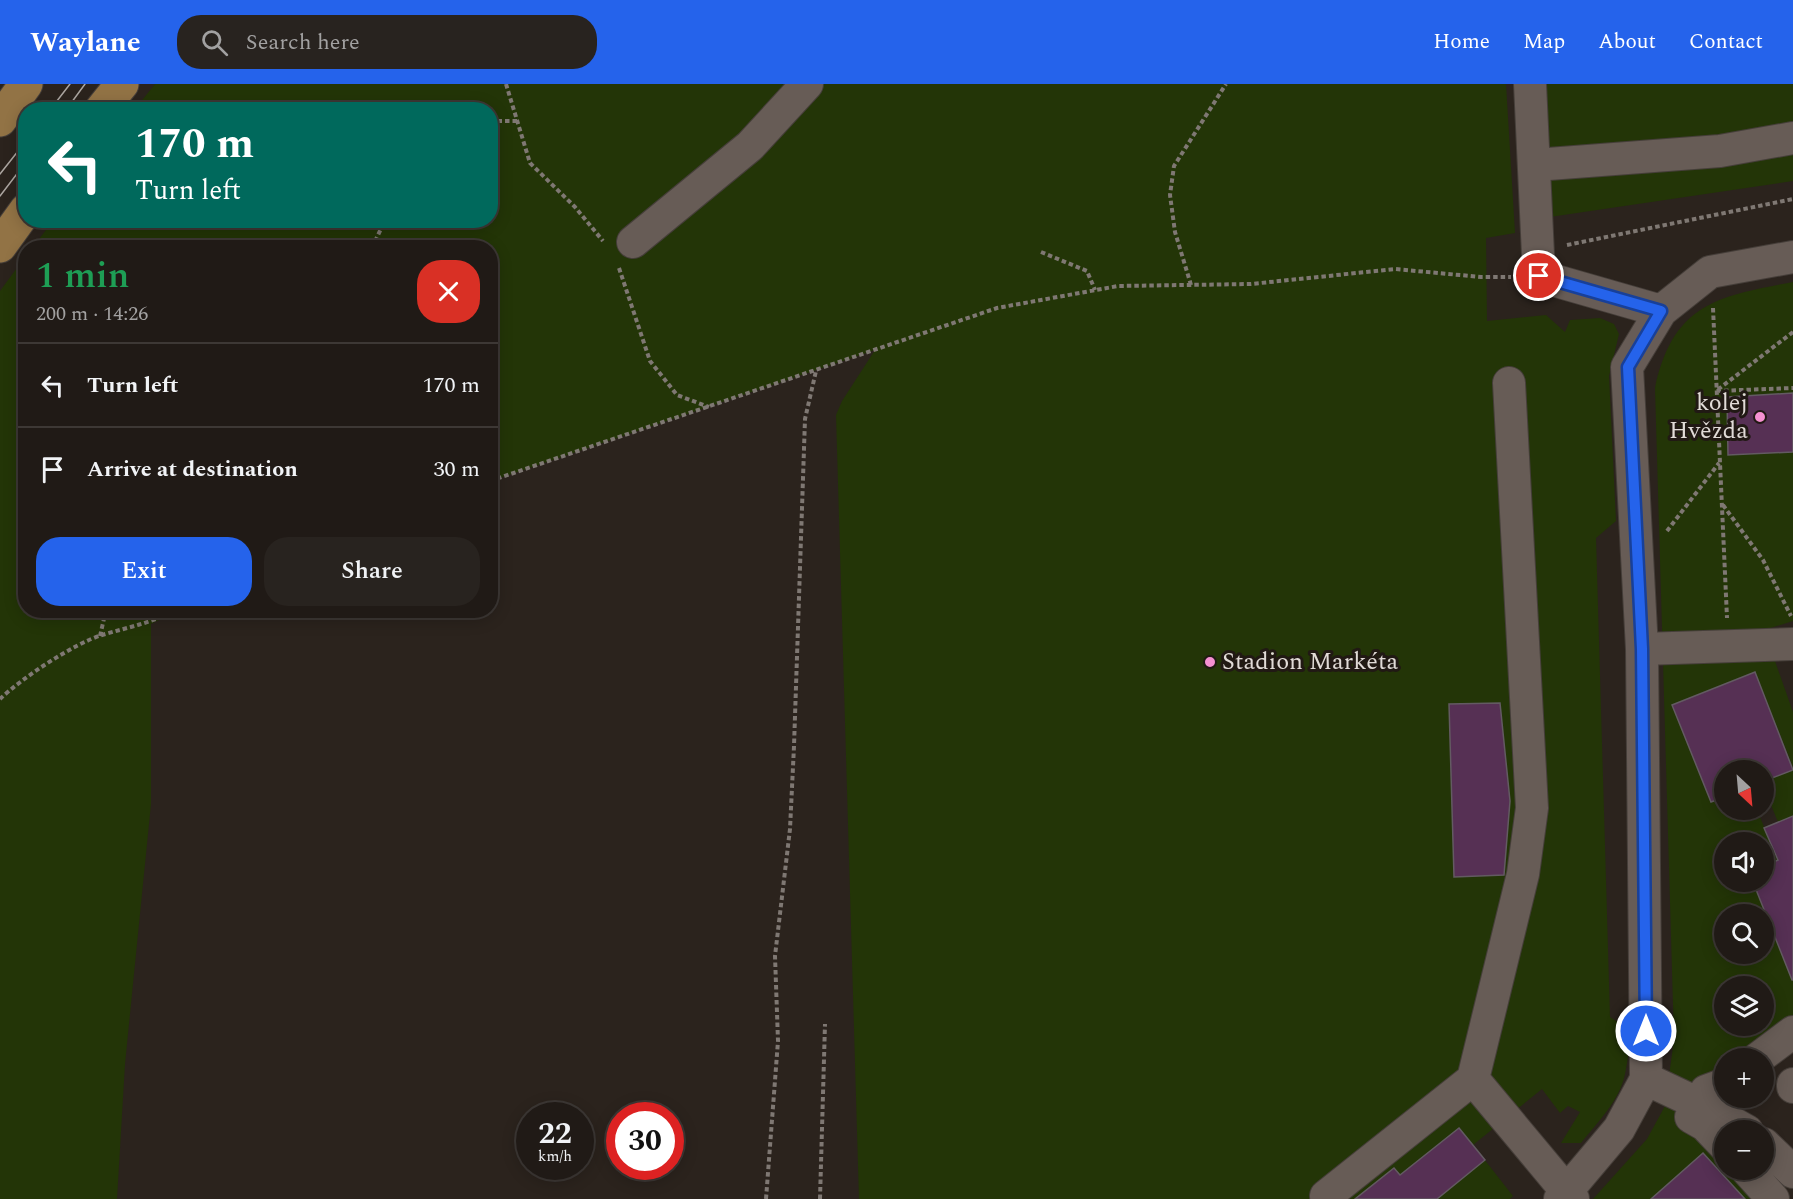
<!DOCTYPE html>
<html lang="en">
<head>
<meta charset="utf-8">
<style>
  :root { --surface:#201a16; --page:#28231f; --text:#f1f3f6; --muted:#a2a1a1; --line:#3d3835; --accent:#2563eb }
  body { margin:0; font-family:Spectral,serif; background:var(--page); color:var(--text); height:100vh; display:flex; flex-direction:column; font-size:22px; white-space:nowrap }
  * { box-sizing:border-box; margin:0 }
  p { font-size:20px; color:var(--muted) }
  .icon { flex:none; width:33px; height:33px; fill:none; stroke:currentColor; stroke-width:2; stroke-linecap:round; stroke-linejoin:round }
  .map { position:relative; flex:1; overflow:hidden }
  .sheet { position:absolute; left:18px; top:156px; width:480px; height:378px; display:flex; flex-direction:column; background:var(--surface); border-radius:24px; box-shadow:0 3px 15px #0003,0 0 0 2px var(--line) }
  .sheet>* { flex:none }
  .banner { position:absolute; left:18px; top:18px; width:480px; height:126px; border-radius:24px; box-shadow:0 3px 15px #0003,0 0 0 2px var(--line); background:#00695c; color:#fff; overflow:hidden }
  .needle { width:39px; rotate:154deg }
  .tools { position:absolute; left:1714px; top:676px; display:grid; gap:12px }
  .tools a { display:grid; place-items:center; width:60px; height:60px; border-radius:50%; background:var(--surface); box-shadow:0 3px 15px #0003,0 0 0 2px var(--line); font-size:30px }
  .speed { position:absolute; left:516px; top:1018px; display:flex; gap:12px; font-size:30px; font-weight:700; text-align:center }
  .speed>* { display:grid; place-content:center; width:78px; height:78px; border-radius:50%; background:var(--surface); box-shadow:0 3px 15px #0003,0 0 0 2px var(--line); line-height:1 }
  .speed small { font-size:15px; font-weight:400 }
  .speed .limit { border:9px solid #d22; background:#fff; color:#111 }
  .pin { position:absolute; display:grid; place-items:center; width:51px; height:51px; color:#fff; margin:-26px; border:3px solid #fff; border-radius:50%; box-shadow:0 2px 6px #0007 }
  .me { position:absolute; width:66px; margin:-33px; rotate:0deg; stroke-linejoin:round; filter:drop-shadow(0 0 4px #0008) }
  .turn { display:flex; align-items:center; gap:21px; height:126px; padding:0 18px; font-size:27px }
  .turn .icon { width:78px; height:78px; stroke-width:2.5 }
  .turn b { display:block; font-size:42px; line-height:51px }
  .round { display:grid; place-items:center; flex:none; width:63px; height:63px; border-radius:24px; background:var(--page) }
  .overview { display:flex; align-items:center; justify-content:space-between; height:102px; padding:0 18px }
  h1 { font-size:36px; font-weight:600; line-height:45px; color:#1e9e55 }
  .primary-button { display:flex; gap:12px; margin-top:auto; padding:12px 18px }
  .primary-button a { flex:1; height:69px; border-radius:24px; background:var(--accent); color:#fff; font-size:24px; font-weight:600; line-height:69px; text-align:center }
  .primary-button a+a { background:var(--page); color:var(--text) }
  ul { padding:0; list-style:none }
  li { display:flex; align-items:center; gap:18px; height:84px; padding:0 18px; border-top:2px solid var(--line) }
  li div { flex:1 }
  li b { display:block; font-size:22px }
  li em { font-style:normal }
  header { display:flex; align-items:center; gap:36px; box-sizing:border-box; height:84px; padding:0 30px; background:var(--accent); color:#fff }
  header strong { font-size:28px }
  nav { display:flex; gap:33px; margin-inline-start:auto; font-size:21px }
  .search { width:420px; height:54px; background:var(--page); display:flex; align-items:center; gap:15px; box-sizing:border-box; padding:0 21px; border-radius:24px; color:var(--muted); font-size:22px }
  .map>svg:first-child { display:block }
  .green { fill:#233507; fill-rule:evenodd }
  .building { fill:#563054; stroke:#635a62; stroke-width:1.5 }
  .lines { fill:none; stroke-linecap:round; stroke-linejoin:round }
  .minor-casing { stroke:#453e39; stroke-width:34 }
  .major-casing { stroke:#453e39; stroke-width:35 }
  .path { stroke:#7f7873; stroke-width:4; stroke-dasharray:4.5 3; stroke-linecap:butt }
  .minor { stroke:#675c56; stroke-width:32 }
  .major { stroke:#927345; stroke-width:33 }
  .tram { stroke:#aca6a1; stroke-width:1.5 }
  .route-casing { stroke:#184099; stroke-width:15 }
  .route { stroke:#2563eb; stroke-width:10 }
  .poi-dot { fill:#f590d1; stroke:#211914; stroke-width:2 }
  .labels { text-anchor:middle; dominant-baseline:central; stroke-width:6; stroke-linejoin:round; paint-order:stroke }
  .poi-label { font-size:24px; fill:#e1dbd7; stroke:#211914; text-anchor:end }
</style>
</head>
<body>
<header>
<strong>Waylane</strong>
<div class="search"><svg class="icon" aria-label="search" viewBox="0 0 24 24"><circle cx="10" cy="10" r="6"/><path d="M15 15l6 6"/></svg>Search here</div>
<nav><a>Home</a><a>Map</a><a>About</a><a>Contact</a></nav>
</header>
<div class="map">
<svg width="1793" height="1115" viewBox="0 0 1793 1115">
  <rect width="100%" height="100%" fill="#2b231d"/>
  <path class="green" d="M 155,0 L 1506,0 L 1515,149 L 1486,154 L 1487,237 L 1546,231 L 1565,248 L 1570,236 L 1600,234 L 1614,240 L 1619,250 L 1609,292 L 1616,437 L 1596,454 L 1610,933 L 1633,948 C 1629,962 1628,976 1625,990 C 1620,1016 1597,1039 1581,1059 L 1561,1059 L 1580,1028 L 1568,1022 L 1560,1029 L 1542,1005 L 1473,1061 L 1513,1112 L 1510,1115 L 859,1115 L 836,331 L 842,317 L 875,266 L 491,397 L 490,164 L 32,164 L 53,137 L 490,136 L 490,26 L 135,25 Z
    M 1546,0 L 1793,0 L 1793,97 L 1543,134 Z
    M 25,173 L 26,526 L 177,527 L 151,540 L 151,720 L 125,980 L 117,1115 L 0,1115 L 0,207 Z
    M 1793,198 L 1793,537 L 1764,546 L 1793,628 L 1793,683 L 1755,588 L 1672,621 L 1711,718 L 1725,713 L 1725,726 L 1757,726 L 1778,776 L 1793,770 L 1793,948 L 1757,975 L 1725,975 L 1725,1086 L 1747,1086 L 1773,1115 L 1745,1115 L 1703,1069 L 1651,1115 L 1593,1115 L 1647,1055 L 1665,1022 L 1674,955 L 1655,304 C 1673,220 1717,212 1793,198 ZM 1725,759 L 1764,759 L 1764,798 L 1725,798 ZM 1725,831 L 1764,831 L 1764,870 L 1725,870 ZM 1725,903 L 1764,903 L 1764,942 L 1725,942 Z
    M 1793,686 L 1793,732 L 1778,738 L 1764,704 L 1764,697 Z"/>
  <path class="building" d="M 1793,309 L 1793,368 L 1728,371 L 1727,313 Z
    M 1755,588 L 1793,686 L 1764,697 L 1764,687 L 1725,687 L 1725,713 L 1711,718 L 1672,621 Z
    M 1500,619 L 1510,717 L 1504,791 L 1454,793 L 1449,620 Z
    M 1793,732 L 1793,896 L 1792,896 L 1753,798 L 1764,798 L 1764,782 L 1778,776 L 1764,744 Z
    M 1459,1044 L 1485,1076 L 1437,1115 L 1355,1115 L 1394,1084 L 1400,1091 Z
    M 1703,1069 L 1745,1115 L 1651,1115 Z"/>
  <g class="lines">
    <defs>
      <path id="minor" d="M 1530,0 L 1539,192 L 1661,227
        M 1535,81 L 1720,67 L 1793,54
        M 633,158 L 750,62 L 807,0
        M 1509,299 L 1532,724 L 1523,790 L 1473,995 L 1573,1115
        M 1642,565 L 1793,560
        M 1757,975 L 1793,948
        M 1646,995 L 1699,1020 L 1747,1047
        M 1725,1000 L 1706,1007 L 1691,1033 L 1705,1041 L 1725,1062
        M 1793,1000 L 1793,1003
        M 1764,1060 L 1793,1088
        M 1747,1086 L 1773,1115
        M 1326,1112 L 1473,995
        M 1560,1115 L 1619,1045 L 1646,995 L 1642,565 L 1627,283 L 1661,227 L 1710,188 L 1793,173"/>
      <path id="major" d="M 101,26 L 122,0
        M 0,36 L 26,0
        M 0,162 L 26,126"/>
    </defs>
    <use href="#minor" class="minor-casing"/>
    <use href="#major" class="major-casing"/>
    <path class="path" d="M 506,0 L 530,79 L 575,123 L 603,157
      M 490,37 L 518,37
      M 1567,161 L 1793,115
      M 372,164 L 385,136
      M 1041,168 L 1087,187 L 1095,206
      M 619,184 L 650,277 L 677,311 L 709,323
      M 1191,201 L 1175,148 L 1170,111 L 1174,82 L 1226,0
      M 1713,224 L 1727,534
      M 1793,248 L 1716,307 L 1793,304
      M 490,397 L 997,224 L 1118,202 L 1251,200 L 1395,185 L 1481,193 L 1511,193
      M 1723,421 L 1763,476 L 1791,532
      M 1667,447 L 1719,379
      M 100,552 L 106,526
      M 0,615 C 22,594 73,560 102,551 C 129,543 151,539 177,526
      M 766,1115 L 778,957 L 775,872 L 790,745 L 794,662 L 805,335 L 816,287
      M 820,1115 L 825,940"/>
    <use href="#minor" class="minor"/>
    <use href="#major" class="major"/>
    <path class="tram" d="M 50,26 L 70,0
      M 66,26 L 85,0
      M 0,90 L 26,57
      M 0,112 L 26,78"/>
  </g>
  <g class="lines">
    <defs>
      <path id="route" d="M 1539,192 L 1661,227 L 1628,283 L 1642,565 L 1646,947"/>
    </defs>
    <use href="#route" class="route-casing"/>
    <use href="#route" class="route"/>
  </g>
  <g class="poi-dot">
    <circle cx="1760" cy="333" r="6"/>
    <circle cx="1210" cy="578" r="6"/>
  </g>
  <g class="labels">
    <g class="poi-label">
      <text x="1748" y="319">kolej<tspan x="1748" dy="28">Hvězda</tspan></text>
      <text x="1222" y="578" text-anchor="start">Stadion Markéta</text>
    </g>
  </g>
</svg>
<div class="tools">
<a><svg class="needle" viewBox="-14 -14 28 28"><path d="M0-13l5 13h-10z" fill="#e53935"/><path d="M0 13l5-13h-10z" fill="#a2a1a1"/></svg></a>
<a><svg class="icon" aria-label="sound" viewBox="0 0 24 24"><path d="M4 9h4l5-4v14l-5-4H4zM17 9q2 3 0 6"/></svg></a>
<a><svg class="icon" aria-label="search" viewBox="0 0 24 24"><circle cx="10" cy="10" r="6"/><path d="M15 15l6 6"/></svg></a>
<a><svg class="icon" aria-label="layers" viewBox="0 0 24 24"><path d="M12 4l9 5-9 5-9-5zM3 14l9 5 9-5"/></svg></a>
<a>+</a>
<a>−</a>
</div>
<div class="speed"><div>22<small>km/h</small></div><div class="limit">30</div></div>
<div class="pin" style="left:1539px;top:192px;background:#d93025"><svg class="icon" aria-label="arrive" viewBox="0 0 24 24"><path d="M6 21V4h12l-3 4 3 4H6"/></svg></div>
<svg class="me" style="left:1646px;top:947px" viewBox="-20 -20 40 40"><circle r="17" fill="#2563eb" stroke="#fff" stroke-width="3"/><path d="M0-11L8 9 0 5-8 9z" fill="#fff"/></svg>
<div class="banner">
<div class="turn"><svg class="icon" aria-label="left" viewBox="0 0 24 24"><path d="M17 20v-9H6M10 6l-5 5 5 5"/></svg><div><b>170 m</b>Turn left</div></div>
</div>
<section class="sheet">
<div class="overview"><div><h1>1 min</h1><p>200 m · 14:26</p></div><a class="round" style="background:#d93025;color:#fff"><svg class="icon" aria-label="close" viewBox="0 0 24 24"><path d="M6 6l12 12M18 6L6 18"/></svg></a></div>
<ul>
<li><svg class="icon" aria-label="left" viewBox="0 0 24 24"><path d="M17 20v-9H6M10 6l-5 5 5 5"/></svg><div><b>Turn left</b></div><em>170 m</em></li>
<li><svg class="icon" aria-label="arrive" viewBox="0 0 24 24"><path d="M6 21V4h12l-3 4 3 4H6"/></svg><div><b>Arrive at destination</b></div><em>30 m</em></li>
</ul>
<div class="primary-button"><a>Exit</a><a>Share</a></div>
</section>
</div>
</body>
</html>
